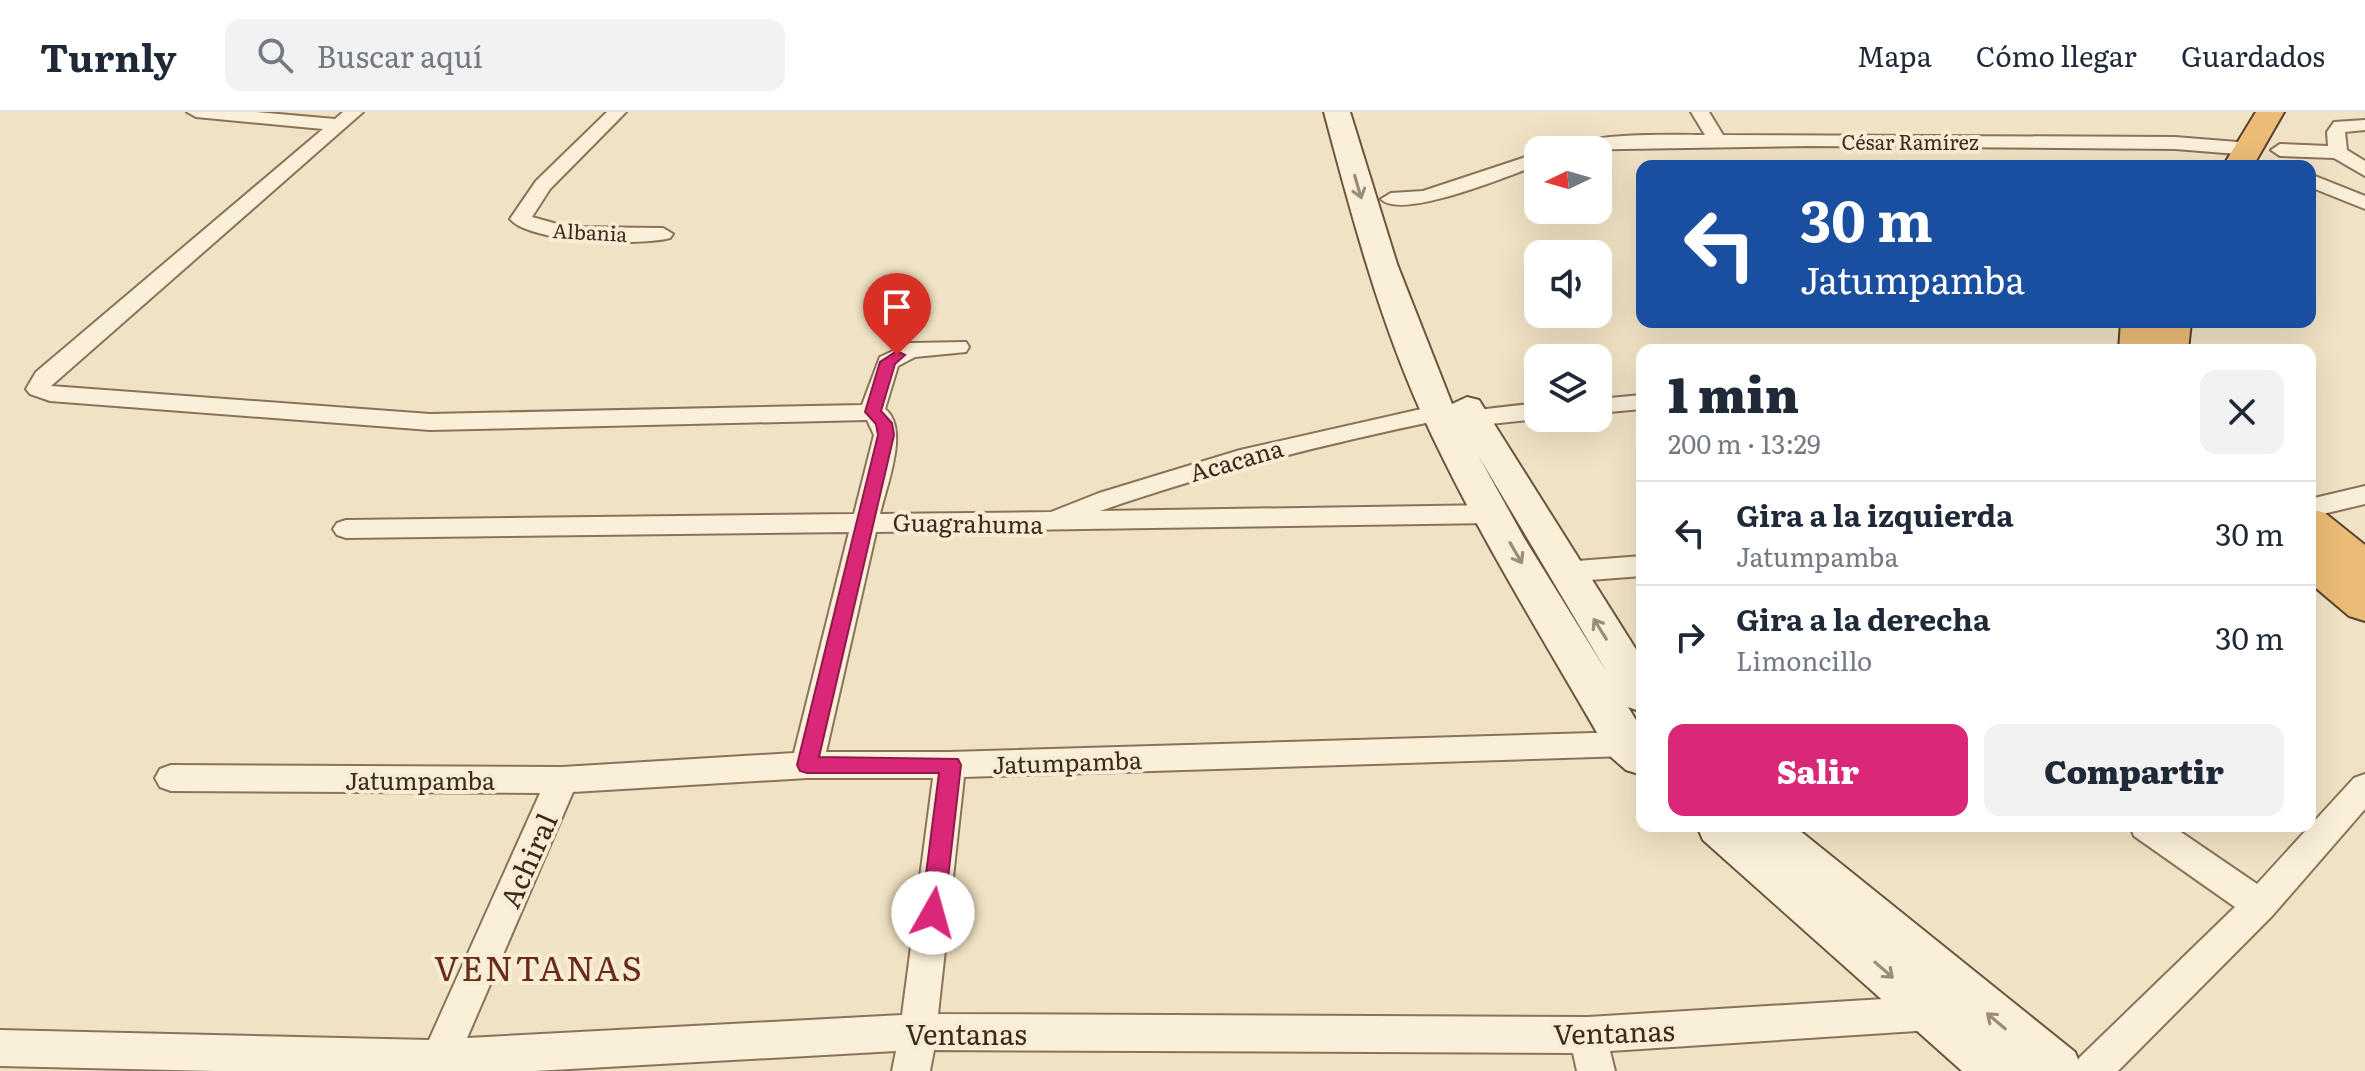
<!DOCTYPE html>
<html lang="es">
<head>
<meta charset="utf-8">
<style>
  :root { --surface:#fff; --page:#f2f2f3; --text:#1f2937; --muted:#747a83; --line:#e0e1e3; --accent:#db2777 }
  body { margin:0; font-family:Literata,serif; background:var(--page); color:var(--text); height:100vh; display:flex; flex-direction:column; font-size:30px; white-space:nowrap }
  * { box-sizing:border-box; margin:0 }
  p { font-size:26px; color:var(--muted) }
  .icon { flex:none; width:44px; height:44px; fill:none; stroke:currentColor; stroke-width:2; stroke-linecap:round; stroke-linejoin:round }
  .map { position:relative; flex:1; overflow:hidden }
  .sheet { position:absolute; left:1636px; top:232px; width:680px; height:488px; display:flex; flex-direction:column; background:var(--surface); border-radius:16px; box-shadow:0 8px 32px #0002 }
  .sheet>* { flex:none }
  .banner { position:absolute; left:1636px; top:48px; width:680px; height:168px; border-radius:16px; box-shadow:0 8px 32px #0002; background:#1a4fa0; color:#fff; overflow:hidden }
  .needle { width:52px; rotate:265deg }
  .controls { position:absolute; left:1524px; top:24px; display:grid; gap:16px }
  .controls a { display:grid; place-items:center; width:88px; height:88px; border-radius:16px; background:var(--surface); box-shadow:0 8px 32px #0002; font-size:40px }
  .pin { position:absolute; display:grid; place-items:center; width:68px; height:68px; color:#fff; margin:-82px -34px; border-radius:50% 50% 50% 0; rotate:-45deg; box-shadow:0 0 8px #0007 }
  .pin .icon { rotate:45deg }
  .me { position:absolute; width:88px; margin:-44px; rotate:7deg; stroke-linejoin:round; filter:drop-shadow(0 0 6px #0008) }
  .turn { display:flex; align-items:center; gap:28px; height:168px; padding:0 32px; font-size:36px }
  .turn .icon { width:104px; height:104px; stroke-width:2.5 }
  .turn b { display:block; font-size:56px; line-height:68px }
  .round { display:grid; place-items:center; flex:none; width:84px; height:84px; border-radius:16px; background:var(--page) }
  .summary { display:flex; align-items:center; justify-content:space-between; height:136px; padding:0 32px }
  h1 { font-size:48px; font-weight:800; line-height:60px }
  .cta { display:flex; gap:16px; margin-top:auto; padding:16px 32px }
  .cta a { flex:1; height:92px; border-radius:16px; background:var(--accent); color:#fff; font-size:32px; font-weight:800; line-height:92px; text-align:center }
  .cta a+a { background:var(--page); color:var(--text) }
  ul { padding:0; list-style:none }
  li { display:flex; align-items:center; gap:24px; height:104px; padding:0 32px; border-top:2px solid var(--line) }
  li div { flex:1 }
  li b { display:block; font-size:30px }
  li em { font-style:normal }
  header { display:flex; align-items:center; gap:48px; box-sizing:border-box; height:112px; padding:0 40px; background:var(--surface); border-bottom:2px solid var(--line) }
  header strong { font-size:38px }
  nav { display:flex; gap:44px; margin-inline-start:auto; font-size:28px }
  .search { width:560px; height:72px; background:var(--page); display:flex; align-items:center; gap:20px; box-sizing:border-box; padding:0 28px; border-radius:16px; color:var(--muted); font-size:30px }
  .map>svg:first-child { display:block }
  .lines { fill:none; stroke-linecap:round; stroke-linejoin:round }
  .minor-casing { stroke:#8b7359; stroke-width:4 }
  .secondary-casing { stroke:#6d543d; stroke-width:4 }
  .trunk-casing { stroke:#59412e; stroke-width:4 }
  .minor { fill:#faefd8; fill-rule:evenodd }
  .secondary { fill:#faefd8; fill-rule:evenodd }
  .trunk { fill:#ebbc76; fill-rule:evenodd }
  .oneway { stroke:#9a8d7b }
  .route { fill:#db2777; stroke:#8e194d; stroke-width:2 }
  .labels { text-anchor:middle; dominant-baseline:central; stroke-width:8; stroke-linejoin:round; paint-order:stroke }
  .far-street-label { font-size:20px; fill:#3b2b1e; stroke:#f7ecd4 }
  .street-label { font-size:24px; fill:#3b2b1e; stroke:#f7ecd4 }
  .near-street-label { font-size:28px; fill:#3b2b1e; stroke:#f7ecd4 }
  .near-quarter-label { font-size:34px; letter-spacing:2px; fill:#692b1c; stroke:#f7ecd4 }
</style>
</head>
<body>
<header>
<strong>Turnly</strong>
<div class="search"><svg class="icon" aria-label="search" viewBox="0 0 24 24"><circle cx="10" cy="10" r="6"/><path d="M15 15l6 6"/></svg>Buscar aquí</div>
<nav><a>Mapa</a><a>Cómo llegar</a><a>Guardados</a></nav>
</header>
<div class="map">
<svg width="2365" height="959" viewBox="0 0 2365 959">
  <rect width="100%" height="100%" fill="#f0e2c4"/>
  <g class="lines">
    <defs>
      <path id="minor" d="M 187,0 L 256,0 L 335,7 L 343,0 L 363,0 L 51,274 L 430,302 L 862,293 L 880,245 L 910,231 L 966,230 L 969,235 L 966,240 L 915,245 L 898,254 L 885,297 C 910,316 886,375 880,402 L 1051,400 L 1099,381 L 1240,338 L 1439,293 L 1448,296 L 1451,301 L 1538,291 L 1538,307 L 1452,316 L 1443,313 L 1440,308 C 1325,332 1211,360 1100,399 L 1493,393 L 1502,396 L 1506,402 L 1502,408 L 1493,411 L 876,420 L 826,640 L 950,640 L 1627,620 L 1638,623 L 1642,631 L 1638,641 L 1627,644 L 964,665 L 938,902 L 1588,905 L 1932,884 L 1945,889 L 1950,901 L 1945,913 L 1932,918 L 1610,939 L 1615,959 L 1577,959 L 1573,941 L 934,938 L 930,959 L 892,959 L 896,939 L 534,959 L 215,959 L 0,954 L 0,918 L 429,928 L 540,681 L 171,679 L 160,675 L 155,666 L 160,657 L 171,653 L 562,655 L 794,641 L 849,420 L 346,426 L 337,423 L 333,417 L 337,411 L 346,408 L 854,402 L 874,323 L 867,308 L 430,318 L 50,289 L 30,282 L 26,277 L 36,260 L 323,17 L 196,5 ZM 807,666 L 933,666 L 902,903 L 467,926 L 573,680 Z
        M 607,0 L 626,0 L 550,77 L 532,105 L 568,115 L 663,116 L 673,122 L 670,126 C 641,134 530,131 510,107 L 536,69 Z
        M 1691,0 L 1709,0 L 1723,23 L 2175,25 L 2250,31 L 2259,37 L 2250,43 L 2175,37 L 1808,34 L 1562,38 C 1579,20 1677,23 1705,23 Z
        M 2365,8 L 2365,18 L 2345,20 L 2347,38 L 2365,49 L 2365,64 L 2334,46 L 2280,44 L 2271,38 L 2280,32 L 2328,34 L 2327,20 L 2334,10 Z
        M 1538,41 L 1538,53 C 1510,63 1401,109 1381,87 L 1391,81 L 1423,79 Z
        M 2310,62 L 2365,84 L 2365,97 L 2310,75 Z
        M 1642,283 L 1642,297 L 1598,301 L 1598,287 Z
        M 2365,374 L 2365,392 L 2310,405 L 2310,387 Z
        M 1642,444 L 1642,464 L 1564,470 L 1554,467 L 1550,460 L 1554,453 L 1564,450 Z
        M 2365,662 L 2365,697 L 2272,804 L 2118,959 L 2073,959 L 2079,946 L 2235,795 L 2134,724 L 2130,714 L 2172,714 L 2257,772 L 2354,666 Z"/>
      <path id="secondary" d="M 1324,0 L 1350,0 L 1397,152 L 1452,292 L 1467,285 L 1479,288 L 1642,547 L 1642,600 L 1628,595 L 1642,618 L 1642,663 L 1626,658 L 1611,645 C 1546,531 1475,419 1421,300 C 1378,204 1351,101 1324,0 ZM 1478,343 L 1608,562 L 1524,426 Z
        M 1697,714 L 1794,714 L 2075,940 L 2083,959 L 1962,959 L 1703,728 Z"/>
      <path id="trunk" d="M 2256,0 L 2284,0 L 2253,54 L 2223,54 Z
        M 2121,210 L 2191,210 L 2188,238 L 2119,238 Z
        M 2310,397 L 2325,401 L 2365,433 L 2365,509 L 2349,504 L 2310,471 Z"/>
    </defs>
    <use href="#minor" class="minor-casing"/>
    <use href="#secondary" class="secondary-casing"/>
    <use href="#trunk" class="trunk-casing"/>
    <use href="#minor" class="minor"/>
    <use href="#secondary" class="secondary"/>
    <use href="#trunk" class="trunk"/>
  </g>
  <defs><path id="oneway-shaft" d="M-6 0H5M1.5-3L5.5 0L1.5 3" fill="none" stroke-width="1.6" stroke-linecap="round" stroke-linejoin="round" transform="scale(2)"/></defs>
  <g class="oneway">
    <use href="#oneway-shaft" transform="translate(1358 75) rotate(74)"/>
    <use href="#oneway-shaft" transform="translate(1516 441) rotate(60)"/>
    <use href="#oneway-shaft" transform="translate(1600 517) rotate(-122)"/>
    <use href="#oneway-shaft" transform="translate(1884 858) rotate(41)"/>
    <use href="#oneway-shaft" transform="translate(1996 909) rotate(-140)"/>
  </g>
  <path class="route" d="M 897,239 L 905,243 L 895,252 L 881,299 L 892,311 L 894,323 L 819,645 L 958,647 L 961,653 L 944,801 L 941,808 L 933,811 L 925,808 L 921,801 L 939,661 L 807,661 L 800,659 L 797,653 L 878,323 L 876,312 L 865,300 L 880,250 Z"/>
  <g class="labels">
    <g class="far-street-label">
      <text x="1910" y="29">César Ramírez</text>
      <text transform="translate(590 119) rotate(3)">Albania</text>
    </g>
    <g class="street-label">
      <text transform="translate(1236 347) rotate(-16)">Acacana</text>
      <text transform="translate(968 410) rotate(1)">Guagrahuma</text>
      <text transform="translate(1067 649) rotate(-2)">Jatumpamba</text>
      <text x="420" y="667">Jatumpamba</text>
    </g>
    <g class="near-street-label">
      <text transform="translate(527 748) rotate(-66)">Achiral</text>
      <text transform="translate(1614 919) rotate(-2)">Ventanas</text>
      <text x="966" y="921">Ventanas</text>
    </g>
    <g class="near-quarter-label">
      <text x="539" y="854">VENTANAS</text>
    </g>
  </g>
</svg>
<div class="controls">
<a><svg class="needle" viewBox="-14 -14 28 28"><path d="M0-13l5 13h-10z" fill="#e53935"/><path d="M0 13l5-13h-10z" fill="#747a83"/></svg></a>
<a><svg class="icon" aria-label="sound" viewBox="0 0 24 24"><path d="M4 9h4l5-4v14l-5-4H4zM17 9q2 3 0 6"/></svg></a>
<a><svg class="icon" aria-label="layers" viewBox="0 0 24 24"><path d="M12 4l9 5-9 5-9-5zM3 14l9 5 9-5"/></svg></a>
</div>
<div class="pin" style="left:897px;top:243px;background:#d93025"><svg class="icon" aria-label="arrive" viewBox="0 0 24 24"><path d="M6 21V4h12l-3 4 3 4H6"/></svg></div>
<svg class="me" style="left:933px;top:801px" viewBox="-20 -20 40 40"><circle r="19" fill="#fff"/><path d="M0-13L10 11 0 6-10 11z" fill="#db2777"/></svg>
<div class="banner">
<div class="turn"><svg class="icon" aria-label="left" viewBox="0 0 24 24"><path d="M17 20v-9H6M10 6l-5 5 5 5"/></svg><div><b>30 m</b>Jatumpamba</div></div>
</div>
<section class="sheet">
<div class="summary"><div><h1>1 min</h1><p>200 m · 13:29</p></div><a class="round"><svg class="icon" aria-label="close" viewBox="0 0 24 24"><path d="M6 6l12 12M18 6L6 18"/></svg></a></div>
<ul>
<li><svg class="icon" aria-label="left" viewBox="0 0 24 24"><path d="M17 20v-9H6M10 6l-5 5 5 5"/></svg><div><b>Gira a la izquierda</b><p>Jatumpamba</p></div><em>30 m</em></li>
<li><svg class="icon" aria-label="right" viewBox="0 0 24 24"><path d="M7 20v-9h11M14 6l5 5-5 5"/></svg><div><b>Gira a la derecha</b><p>Limoncillo</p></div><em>30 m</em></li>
</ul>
<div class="cta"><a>Salir</a><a>Compartir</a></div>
</section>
</div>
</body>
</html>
